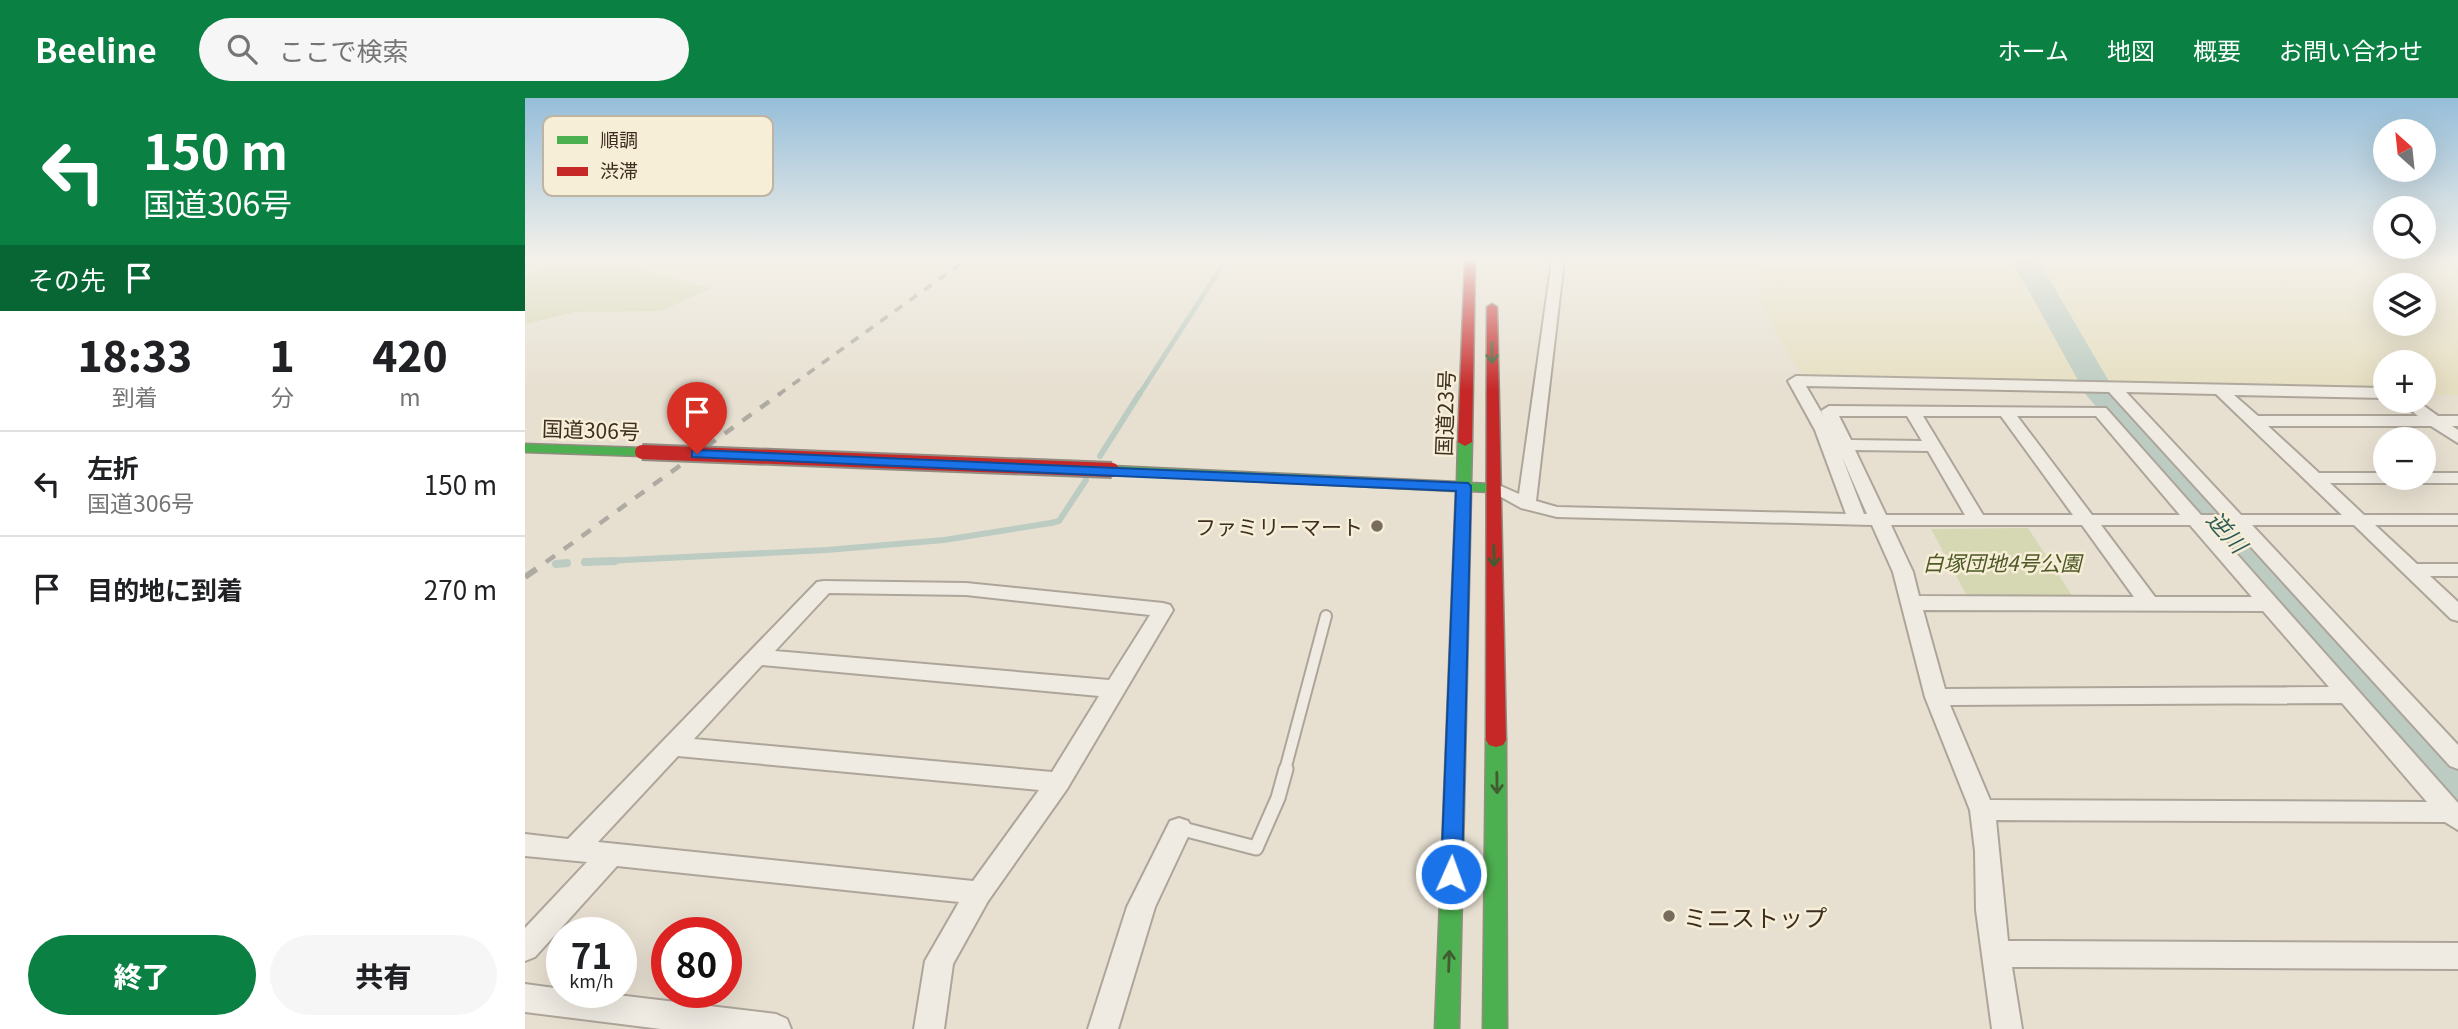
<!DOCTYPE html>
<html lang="ja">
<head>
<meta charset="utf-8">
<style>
  :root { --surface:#fff; --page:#f6f6f6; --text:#202124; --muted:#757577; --line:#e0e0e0; --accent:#0b8043 }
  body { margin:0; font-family:Georgia,"Noto Sans JP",serif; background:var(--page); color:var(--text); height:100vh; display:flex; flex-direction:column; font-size:26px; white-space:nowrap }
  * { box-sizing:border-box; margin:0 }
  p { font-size:23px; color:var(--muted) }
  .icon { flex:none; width:38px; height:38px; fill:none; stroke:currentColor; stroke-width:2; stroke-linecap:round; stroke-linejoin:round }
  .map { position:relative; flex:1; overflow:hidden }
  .panel { display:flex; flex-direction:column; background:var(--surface); width:525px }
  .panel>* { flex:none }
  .hud { background:#0b8043; color:#fff; overflow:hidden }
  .needle { width:46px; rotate:333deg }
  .fabs { position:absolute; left:1848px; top:21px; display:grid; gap:14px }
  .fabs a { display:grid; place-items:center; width:63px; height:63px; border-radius:50%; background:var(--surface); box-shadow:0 7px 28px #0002; font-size:35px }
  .speed { position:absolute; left:21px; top:819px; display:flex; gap:14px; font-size:35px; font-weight:700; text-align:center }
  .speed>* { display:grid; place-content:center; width:91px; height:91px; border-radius:50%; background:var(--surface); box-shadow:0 7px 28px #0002; line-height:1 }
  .speed small { font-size:18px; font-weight:400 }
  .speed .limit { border:10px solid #d22; background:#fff; color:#111 }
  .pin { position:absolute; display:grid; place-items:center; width:60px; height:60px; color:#fff; margin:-72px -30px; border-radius:50% 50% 50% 0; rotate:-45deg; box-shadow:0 0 7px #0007 }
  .pin .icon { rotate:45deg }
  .me { position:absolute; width:77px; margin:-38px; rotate:2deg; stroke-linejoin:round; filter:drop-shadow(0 0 5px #0008) }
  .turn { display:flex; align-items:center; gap:24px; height:147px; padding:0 28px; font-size:32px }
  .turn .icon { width:91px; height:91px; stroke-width:2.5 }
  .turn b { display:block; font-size:49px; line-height:60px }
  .then { display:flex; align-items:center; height:66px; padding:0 28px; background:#0003; gap:14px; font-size:26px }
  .eta { display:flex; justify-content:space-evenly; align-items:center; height:119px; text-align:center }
  .eta b { font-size:42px; font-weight:800; line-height:49px }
  .primary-button { display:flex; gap:14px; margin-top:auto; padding:14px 28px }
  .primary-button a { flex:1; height:80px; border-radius:42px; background:var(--accent); color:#fff; font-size:28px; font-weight:800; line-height:80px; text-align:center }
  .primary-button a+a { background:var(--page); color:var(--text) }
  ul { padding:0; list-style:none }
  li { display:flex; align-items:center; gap:21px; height:105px; padding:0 28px; border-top:2px solid var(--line) }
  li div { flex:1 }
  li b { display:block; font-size:26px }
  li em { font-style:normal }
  header { display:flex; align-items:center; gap:42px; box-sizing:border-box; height:98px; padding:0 35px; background:var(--accent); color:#fff }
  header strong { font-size:33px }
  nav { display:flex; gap:38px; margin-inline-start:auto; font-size:24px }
  .search { width:490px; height:63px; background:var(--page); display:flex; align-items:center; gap:18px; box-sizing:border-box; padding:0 24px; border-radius:38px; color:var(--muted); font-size:26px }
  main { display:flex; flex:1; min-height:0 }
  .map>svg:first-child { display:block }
  .farmland { fill:#e6dfc2; fill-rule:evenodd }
  .green { fill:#d6d7b3 }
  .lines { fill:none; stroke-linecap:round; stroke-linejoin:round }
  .stream-far2 { stroke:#bcccc2; stroke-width:5 }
  .stream-far1 { stroke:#bcccc2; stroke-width:6 }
  .stream { stroke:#bcccc2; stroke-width:8 }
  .river { fill:#bcccc2; fill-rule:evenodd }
  .lane-far1-casing { stroke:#ada599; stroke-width:14 }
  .lane-casing { stroke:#ada599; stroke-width:17 }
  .street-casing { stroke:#ada599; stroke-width:4 }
  .fast-casing { stroke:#928b80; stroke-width:3 }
  .jam-casing { stroke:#928b80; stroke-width:3 }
  .lane-far1 { stroke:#efebe3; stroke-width:10 }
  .lane { stroke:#efebe3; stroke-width:13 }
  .street { fill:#efebe3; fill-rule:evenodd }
  .fast { fill:#4caf50; fill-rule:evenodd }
  .jam { fill:#c62828; fill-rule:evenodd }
  .rail-far2 { stroke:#afaaa2; stroke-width:3.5; stroke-dasharray:9 9; stroke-linecap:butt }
  .rail-far1 { stroke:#afaaa2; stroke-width:4.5; stroke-dasharray:11 11; stroke-linecap:butt }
  .rail { stroke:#afaaa2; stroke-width:6; stroke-dasharray:14 14; stroke-linecap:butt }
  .jam-bridge-casing { stroke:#928b80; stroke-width:18; stroke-linecap:butt }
  .jam-bridge { stroke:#c62828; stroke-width:14 }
  .oneway { stroke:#425b31 }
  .route { fill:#1a73e8; stroke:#114b97; stroke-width:2 }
  .poi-dot { fill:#786c5e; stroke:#f7eed8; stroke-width:2.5 }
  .labels { text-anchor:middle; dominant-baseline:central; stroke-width:5; stroke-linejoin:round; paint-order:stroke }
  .street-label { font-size:21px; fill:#3d2e20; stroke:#f7eed8 }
  .poi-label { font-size:21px; fill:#3d2e20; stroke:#f7eed8; text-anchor:end }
  .park-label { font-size:21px; font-style:italic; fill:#4d5a26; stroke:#f7eed8 }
  .water-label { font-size:23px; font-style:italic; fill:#2f5d5a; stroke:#f7eed8 }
  .near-poi-label { font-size:24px; fill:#3d2e20; stroke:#f7eed8; text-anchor:start }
  .key { fill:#f7eed8; stroke:#bfb4a1; stroke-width:2 }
  .key-label { font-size:19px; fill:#3d2e20 }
</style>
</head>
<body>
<header>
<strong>Beeline</strong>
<div class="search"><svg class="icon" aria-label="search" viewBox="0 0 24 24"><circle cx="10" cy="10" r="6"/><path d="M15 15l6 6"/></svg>ここで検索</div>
<nav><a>ホーム</a><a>地図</a><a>概要</a><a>お問い合わせ</a></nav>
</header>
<main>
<section class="panel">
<div class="hud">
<div class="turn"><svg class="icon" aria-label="left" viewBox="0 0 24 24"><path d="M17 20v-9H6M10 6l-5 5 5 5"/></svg><div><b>150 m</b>国道306号</div></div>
<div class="then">その先<svg class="icon" aria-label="arrive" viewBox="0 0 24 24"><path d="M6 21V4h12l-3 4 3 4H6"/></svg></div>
</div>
<div class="eta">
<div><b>18:33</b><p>到着</p></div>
<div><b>1</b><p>分</p></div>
<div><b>420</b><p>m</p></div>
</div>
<ul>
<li><svg class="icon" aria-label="left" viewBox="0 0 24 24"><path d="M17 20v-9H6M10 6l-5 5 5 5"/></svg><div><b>左折</b><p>国道306号</p></div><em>150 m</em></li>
<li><svg class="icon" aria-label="arrive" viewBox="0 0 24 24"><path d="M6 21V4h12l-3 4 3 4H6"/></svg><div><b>目的地に到着</b></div><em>270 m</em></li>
</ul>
<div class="primary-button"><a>終了</a><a>共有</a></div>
</section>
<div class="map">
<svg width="1933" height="931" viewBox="0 0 1933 931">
  <rect width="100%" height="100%" fill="#e7e0d1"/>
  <path class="farmland" d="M 1234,162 L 1933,162 L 1933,297 L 1899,297 L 1899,264 L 1860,264 L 1860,295 L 1279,279 L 1250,235 L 1233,195 ZM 1860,187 L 1899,187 L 1899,226 L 1860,226 Z"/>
  <path class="green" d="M 56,162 L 90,166 L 187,190 L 136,213 L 50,214 L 0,226 L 0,177 Z
    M 1503,430 L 1548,499 L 1442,498 L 1406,431 Z"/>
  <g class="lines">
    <path class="stream-far2" d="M 614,297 L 701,162"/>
    <path class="stream-far1" d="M 575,358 L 615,295
      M 60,464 L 302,452 L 419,442 L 526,425 L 534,423 L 561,382"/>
    <path class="stream" d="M 60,464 L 90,463
      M 31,466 L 42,465"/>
    <path class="river" d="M 1487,162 L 1513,162 L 1585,285 L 1933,652 L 1933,705 L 1915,699 L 1561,297 Z"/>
    <defs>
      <path id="lane-far1" d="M 760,672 L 801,518"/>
      <path id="lane" d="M 654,730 L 731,750 L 753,700 L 761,671"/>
      <path id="street" d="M 1027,162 L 1039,162 L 1011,403 L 1032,409 L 1321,416 L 1290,332 L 1263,283 L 1271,278 L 1860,290 L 1860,300 L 1709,297 L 1733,318 L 1893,318 L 1874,303 L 1892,303 L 1913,318 L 1933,318 L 1933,328 L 1927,328 L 1933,332 L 1933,345 L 1906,328 L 1743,328 L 1794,375 L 1860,375 L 1860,380 L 1899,380 L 1899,375 L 1933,375 L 1933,385 L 1805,385 L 1839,417 L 1933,417 L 1933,427 L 1850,427 L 1892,466 L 1933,466 L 1933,478 L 1905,478 L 1933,504 L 1933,523 L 1926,521 L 1829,427 L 1727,427 L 1933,647 L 1933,671 L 1925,668 L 1706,427 L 1686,427 L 1933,705 L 1933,732 L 1920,724 L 1471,722 L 1483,843 L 1933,845 L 1933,871 L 1487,869 L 1497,931 L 1467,931 L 1451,812 L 1450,753 L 1445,712 L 1400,599 L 1368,474 L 1347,427 L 1032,419 L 996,410 L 960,390 L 969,385 L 994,396 ZM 1281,288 L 1584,294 L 1696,417 L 1676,417 L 1581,310 L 1304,308 L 1296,313 L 1299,319 ZM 1601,294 L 1691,296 L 1817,417 L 1716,417 ZM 1314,318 L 1382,318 L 1397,343 L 1326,342 ZM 1398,318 L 1476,318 L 1548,417 L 1458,417 ZM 1492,318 L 1571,318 L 1655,417 L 1567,417 ZM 1330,352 L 1403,353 L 1440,417 L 1361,417 ZM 1317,359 L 1342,416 L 1339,416 ZM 1366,427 L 1557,427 L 1609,499 L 1394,498 L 1388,474 ZM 1576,427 L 1665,427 L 1727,499 L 1630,499 ZM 1398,512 L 1738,513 L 1804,589 L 1420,591 ZM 1817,605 L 1902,704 L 1465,702 L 1425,607 Z
        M 299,483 L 441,485 L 638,505 L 645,507 L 648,512 L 542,691 L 463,803 L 428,866 L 419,931 L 389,931 L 400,863 L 434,804 L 92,768 L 10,859 L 0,863 L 0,830 L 62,764 L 0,758 L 0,736 L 43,741 L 292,484 ZM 304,495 L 441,497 L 625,517 L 584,582 L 250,553 ZM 237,567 L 574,598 L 527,674 L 169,641 ZM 153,658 L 514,692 L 448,783 L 73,744 Z
        M 654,720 L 663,723 L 667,730 L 630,809 L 593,931 L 563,931 L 602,809 L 645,723 Z
        M 0,886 L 37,891 L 37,894 L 67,894 L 251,916 L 262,921 L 266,931 L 136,931 L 0,914 Z"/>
      <path id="fast" d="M 940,340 L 947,344 L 946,385 L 964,386 L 971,390 L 964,394 L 946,393 L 934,931 L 910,931 L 931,393 L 587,376 L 580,372 L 587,368 L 932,384 L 933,344 Z
        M 0,346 L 117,350 L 124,354 L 117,358 L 0,354 Z
        M 971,635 L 978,637 L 981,642 L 982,931 L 958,931 L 961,642 L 964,637 Z"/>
      <path id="jam" d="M 940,162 L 950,162 L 947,344 L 940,348 L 933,344 Z
        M 967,206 L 972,209 L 981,642 L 978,647 L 971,649 L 964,647 L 961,642 L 962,209 Z"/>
    </defs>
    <use href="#lane-far1" class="lane-far1-casing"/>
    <use href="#lane" class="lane-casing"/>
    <use href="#street" class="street-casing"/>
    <use href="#fast" class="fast-casing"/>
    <use href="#jam" class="jam-casing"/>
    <use href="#lane-far1" class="lane-far1"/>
    <use href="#lane" class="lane"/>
    <use href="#street" class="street"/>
    <use href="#fast" class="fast"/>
    <use href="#jam" class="jam"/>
    <path class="rail-far2" d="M 253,297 L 441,162"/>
    <path class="rail-far1" d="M 21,464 L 256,295"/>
    <path class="rail" d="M 0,479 L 23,463"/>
    <defs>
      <path id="jam-bridge" d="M 117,354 L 587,372"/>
    </defs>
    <use href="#jam-bridge" class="jam-bridge-casing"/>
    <use href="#jam-bridge" class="jam-bridge"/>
  </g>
  <defs><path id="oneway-shaft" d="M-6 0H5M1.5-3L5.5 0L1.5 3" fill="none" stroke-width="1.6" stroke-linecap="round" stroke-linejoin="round" transform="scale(1.75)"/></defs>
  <g class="oneway">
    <use href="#oneway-shaft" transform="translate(967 255) rotate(89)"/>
    <use href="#oneway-shaft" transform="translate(969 458) rotate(89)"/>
    <use href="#oneway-shaft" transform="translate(972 685) rotate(89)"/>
    <use href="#oneway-shaft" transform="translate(924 863) rotate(-88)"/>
  </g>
  <linearGradient id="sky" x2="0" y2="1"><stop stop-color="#96bed9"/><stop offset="0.55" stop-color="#f4f1ea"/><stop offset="1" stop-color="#f4f1ea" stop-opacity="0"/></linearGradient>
  <rect width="1933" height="292" fill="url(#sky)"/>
  <path class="route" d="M 172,352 L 943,385 L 946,388 L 937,776 L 934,782 L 926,785 L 919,782 L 916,776 L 931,393 L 167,359 L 167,353 Z"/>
  <g class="poi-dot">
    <circle cx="852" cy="428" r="7"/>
    <circle cx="1144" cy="818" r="7"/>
  </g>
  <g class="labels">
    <g class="street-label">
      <text transform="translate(919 315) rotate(-88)">国道23号</text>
      <text transform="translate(66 331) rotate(2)">国道306号</text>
    </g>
    <g class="poi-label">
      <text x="838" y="428">ファミリーマート</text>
    </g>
    <g class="park-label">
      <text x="1477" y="464">白塚団地4号公園</text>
    </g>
    <g class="water-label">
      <text transform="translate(1703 433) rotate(48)">逆川</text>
    </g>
    <g class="near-poi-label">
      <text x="1158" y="818">ミニストップ</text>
    </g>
  </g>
  <rect x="18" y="18" width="230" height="80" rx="10" class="key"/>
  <rect x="32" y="38" width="31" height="8" fill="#4caf50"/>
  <rect x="32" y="69" width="31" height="9" fill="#c62828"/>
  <g class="key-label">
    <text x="75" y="49">順調</text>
    <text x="75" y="80">渋滞</text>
  </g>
</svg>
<div class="fabs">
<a><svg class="needle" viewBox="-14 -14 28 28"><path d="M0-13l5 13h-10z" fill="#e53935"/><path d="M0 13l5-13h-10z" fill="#757577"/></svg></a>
<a><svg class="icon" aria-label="search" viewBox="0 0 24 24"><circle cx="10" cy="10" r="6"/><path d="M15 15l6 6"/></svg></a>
<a><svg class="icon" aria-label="layers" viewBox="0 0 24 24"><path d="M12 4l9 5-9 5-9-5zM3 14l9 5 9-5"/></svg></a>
<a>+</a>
<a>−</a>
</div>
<div class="speed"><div>71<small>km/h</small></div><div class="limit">80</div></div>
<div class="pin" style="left:172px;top:356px;background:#d93025"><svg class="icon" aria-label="arrive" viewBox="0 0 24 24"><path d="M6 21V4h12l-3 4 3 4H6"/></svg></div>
<svg class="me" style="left:926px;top:776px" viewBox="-20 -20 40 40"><circle r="17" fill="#1a73e8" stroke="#fff" stroke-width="3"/><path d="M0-11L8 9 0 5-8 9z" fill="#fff"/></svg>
</div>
</main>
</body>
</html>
